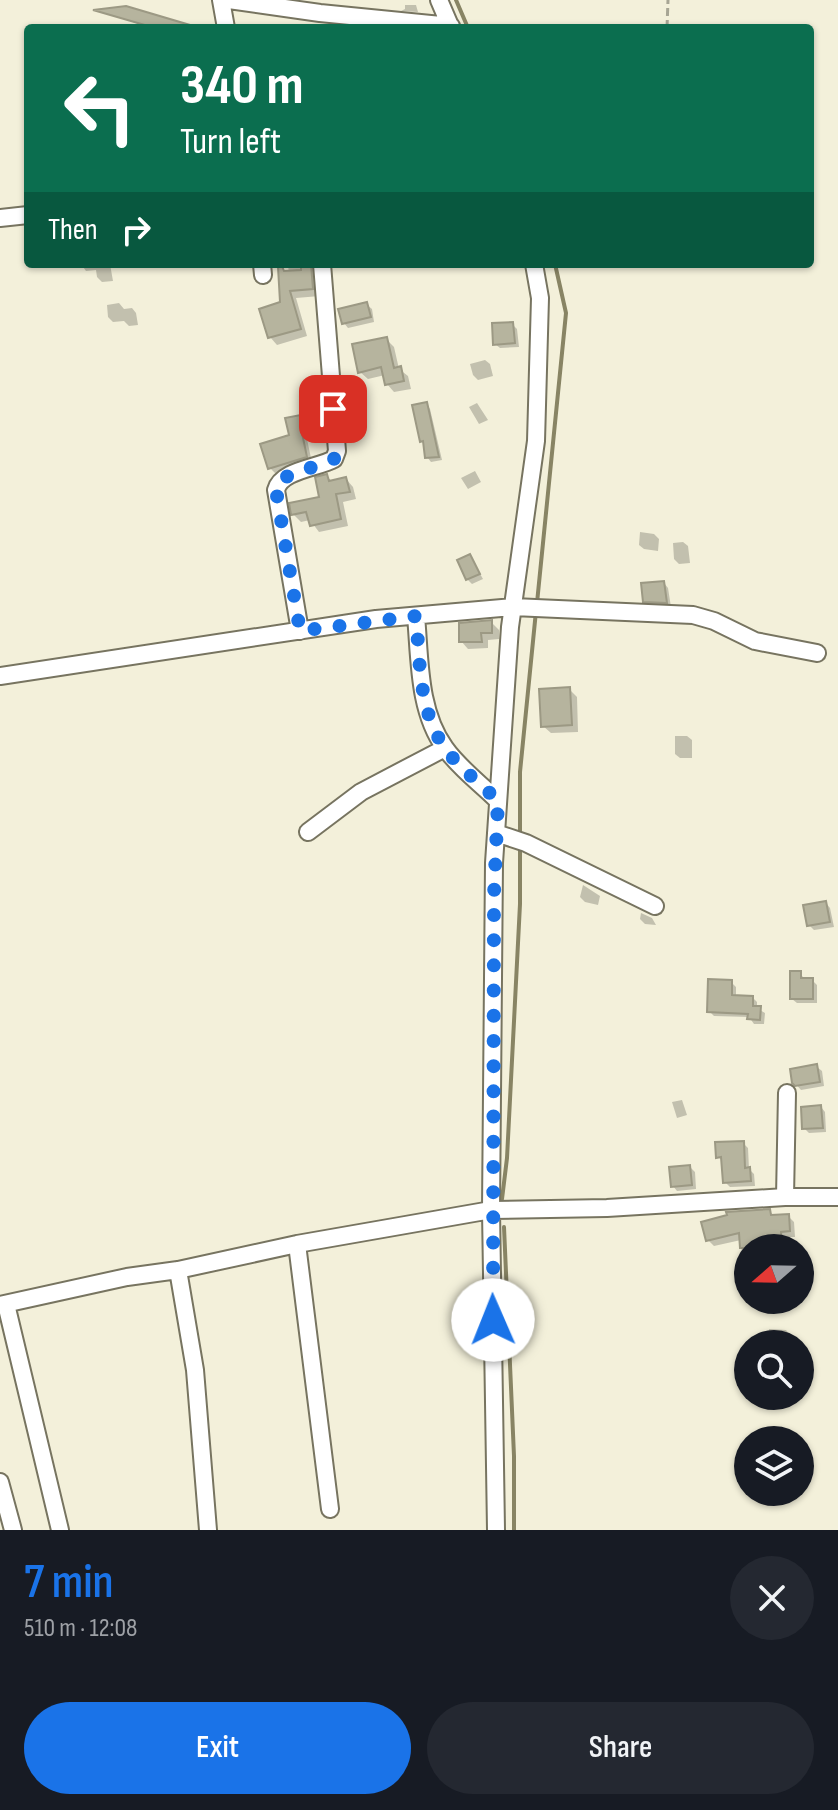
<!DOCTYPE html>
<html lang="en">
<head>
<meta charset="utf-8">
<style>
  :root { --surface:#171b24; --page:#242831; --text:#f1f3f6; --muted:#9ea1a6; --accent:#1a73e8 }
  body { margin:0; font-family:"Sofia Sans Condensed",sans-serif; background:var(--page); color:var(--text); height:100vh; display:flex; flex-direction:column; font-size:30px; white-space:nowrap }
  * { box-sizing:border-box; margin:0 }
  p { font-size:26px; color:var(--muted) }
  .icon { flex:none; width:44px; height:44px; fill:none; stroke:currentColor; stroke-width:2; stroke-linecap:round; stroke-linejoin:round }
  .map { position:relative; height:1530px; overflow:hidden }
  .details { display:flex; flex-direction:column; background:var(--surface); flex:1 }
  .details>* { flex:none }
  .top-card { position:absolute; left:24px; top:24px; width:790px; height:244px; border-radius:8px; box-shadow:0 2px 6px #0004; background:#0b6e4f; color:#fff; overflow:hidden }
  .needle { width:52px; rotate:250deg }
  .tools { position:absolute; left:734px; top:1234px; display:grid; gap:16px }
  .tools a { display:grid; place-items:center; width:80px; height:80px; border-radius:50%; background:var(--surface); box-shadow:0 2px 6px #0004; font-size:40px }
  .pin { position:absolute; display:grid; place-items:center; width:68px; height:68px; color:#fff; margin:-34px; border-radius:16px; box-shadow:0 4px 12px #0006 }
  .me { position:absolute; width:88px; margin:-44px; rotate:359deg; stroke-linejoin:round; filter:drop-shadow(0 0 6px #0008) }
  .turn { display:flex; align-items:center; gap:28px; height:168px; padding:0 24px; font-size:36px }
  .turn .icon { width:104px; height:104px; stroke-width:2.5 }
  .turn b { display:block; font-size:56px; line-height:68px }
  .then { display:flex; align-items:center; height:76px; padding:0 24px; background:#0003; gap:16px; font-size:30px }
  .round { display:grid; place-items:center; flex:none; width:84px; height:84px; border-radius:42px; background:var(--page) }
  .headline { display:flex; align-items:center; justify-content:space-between; height:136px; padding:0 24px }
  h1 { font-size:48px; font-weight:600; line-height:60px; color:var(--accent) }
  .button { display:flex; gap:16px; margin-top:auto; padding:16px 24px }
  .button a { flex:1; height:92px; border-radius:48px; background:var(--accent); color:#fff; font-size:32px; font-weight:600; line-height:92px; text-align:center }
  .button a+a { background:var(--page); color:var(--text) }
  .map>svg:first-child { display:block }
  .shadow { fill:#0003 }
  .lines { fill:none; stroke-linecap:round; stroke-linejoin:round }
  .stream { stroke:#888464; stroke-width:4 }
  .building { fill:#b6b49e; stroke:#9c9984; stroke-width:2 }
  .minor-casing { stroke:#777460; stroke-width:20 }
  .path { stroke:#a7a594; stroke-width:3; stroke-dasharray:8 4; stroke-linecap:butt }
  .minor { stroke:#fff; stroke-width:16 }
  .route { stroke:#1a73e8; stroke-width:14; stroke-dasharray:0 25.2 }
</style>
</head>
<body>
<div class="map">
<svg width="838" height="1530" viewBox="0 0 838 1530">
  <rect width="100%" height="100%" fill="#f3f0da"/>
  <path class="shadow" d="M 405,5 L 416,5 L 418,12 L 401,11 L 405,9 Z
    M 98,10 L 186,28 L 150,28 Z
    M 81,264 L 110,264 L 113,281 L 102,282 L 97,277 L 96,270 L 86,271 Z
    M 288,264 L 318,264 L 320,296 L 296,298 L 307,336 L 277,345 L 270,337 L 282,304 L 282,268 L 289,275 Z
    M 119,303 L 124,309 L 132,308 L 136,313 L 138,325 L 129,326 L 124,321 L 113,322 L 108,317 L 107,305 Z
    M 367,305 L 372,309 L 374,322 L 348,328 L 344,323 Z
    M 512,324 L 517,329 L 519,347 L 500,348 L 495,344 Z
    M 386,339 L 394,347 L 399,369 L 408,376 L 411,389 L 394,392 L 387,384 L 385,375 L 368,379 L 360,372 Z
    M 485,360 L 490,364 L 493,376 L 478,380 L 473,375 L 470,364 Z
    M 321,398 L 327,404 L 330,434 L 307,439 L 312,463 L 276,474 L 270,468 L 303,416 Z
    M 354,399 L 362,414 L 352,417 L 347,412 L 346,401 Z
    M 477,403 L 488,420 L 479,424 L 469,407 Z
    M 426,404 L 430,409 L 442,460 L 431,462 L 427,457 L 425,444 L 422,441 Z
    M 475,471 L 481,482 L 468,489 L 461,478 Z
    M 326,476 L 333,482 L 346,479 L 353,487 L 356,499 L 343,502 L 348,526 L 319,532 L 310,520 L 301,522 L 293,514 L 322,499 Z
    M 640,532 L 654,534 L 659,539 L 658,551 L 644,549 L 639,545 Z
    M 683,542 L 688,546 L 690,563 L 679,564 L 674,559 L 673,543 Z
    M 470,556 L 483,579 L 472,584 L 467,579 Z
    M 664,583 L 668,588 L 671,607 L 650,606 L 645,601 Z
    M 491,622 L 499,630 L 499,639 L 488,640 L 488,648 L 468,649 L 461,641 Z
    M 569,689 L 577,697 L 578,732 L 551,733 L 543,726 Z
    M 675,736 L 687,736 L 692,740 L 692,758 L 680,758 L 675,754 Z
    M 583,885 L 600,896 L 598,905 L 585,902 L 580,897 Z
    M 826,903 L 830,908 L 834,927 L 814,930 L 809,925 Z
    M 641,913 L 652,918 L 656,925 L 645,924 L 640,919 Z
    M 800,973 L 805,980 L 812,980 L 817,985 L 817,1003 L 797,1003 L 792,999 Z
    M 731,982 L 736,987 L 736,997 L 753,998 L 757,1002 L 757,1008 L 765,1013 L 764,1024 L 754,1024 L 749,1017 L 714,1016 L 709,1011 Z
    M 817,1067 L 822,1071 L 824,1086 L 801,1090 L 794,1082 Z
    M 682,1100 L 687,1115 L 677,1118 L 672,1102 Z
    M 821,1107 L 825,1112 L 826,1132 L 809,1133 L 804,1128 Z
    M 743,1143 L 748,1148 L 749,1169 L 754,1174 L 755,1186 L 730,1187 L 725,1182 L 724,1162 L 718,1157 Z
    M 690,1167 L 695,1172 L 696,1189 L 677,1191 L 673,1186 Z
    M 769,1211 L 775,1217 L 788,1216 L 794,1222 L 795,1237 L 786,1237 L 787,1248 L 748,1248 L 748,1272 L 747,1261 L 742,1256 L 741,1240 L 714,1246 L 708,1240 Z
    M 769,1329 L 786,1330 L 789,1334 L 789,1344 L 768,1344 Z"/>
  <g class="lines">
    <path class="stream" d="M 456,0 L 468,28
      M 537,603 L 566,313 L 555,264
      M 520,838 L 520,772 L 536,611
      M 502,1199 L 507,1158 L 520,904 L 520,847
      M 504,1227 L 514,1456 L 514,1530"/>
  </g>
  <path class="building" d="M 126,6 L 190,25 L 189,28 L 155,28 L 93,10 Z
    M 301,264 L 311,264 L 313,289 L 290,291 L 301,329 L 268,338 L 259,309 L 280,302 L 278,267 L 282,266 L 284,271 L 301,270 Z
    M 367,302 L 371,317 L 342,324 L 338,309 Z
    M 513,322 L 515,343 L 493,345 L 492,323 Z
    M 387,337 L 394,368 L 401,366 L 404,381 L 385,385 L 381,367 L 358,373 L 352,344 Z
    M 322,396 L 324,428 L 302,433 L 307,457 L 268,469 L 260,444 L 289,435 L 285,418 L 301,415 L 300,397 Z
    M 427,402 L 439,457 L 425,458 L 423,441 L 420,442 L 412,405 Z
    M 327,474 L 329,481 L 346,477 L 350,492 L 336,494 L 341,519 L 310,526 L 306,512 L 291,515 L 289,503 L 319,497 L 315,477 Z
    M 470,554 L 480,574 L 466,580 L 457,560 Z
    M 664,581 L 667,603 L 643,602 L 641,583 Z
    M 492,620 L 492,633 L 481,633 L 482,642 L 459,642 L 459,623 Z
    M 570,687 L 572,725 L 541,727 L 539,689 Z
    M 826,901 L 830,922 L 807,926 L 803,905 Z
    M 790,971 L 801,971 L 801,978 L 813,978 L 813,999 L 790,999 Z
    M 708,979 L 732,980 L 732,995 L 753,996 L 753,1006 L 761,1006 L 760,1020 L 747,1019 L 748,1014 L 707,1012 Z
    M 817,1064 L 820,1082 L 795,1086 L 792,1083 L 790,1069 Z
    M 821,1105 L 823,1128 L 802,1129 L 801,1107 Z
    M 744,1141 L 745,1168 L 750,1167 L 751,1181 L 723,1183 L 721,1157 L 716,1158 L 715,1142 Z
    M 690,1165 L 692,1185 L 671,1187 L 669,1167 Z
    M 770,1209 L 771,1215 L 789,1214 L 790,1231 L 781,1232 L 782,1248 L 740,1248 L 739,1233 L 706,1241 L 701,1222 L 727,1215 L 726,1212 Z"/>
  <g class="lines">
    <defs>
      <path id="minor" d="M 221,0 L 226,28
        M 229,0 L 320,13 L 451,26
        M 439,0 L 451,28
        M 0,218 L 28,215
        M 262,264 L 263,275
        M 416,616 C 420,659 418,711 445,748 C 459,768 481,784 498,801
        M 300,631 L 276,490 C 281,470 318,468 334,459 L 337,451 L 322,264
        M 0,676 L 376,619 L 513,607 L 693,615 L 714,621 L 755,641 L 817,653
        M 308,832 L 361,792 L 445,748
        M 496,833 L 526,843 L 655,906
        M 785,1197 L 787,1093
        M 297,1244 L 330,1509
        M 178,1270 L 195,1370 L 208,1530
        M 6,1304 L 60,1530
        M 0,1305 L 127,1277 L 178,1270 L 297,1244 L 491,1210 L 607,1208 L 785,1197 L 838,1197
        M 0,1482 L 13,1530
        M 496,1530 L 491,1210 L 494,863 L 510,627 L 536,441 L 540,298 L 534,264"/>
    </defs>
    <use href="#minor" class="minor-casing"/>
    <path class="path" d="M 667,28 L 668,0"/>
    <use href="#minor" class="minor"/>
  </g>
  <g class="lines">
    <path class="route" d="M 333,409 L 337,451 L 334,459 L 283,478 L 278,483 L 276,490 L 300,631 L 416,616 C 420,659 418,711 445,748 C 459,768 481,784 498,801 L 494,895 L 493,1320"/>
  </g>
</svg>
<div class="tools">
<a><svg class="needle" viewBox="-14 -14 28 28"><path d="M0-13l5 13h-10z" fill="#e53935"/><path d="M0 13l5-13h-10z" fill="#9ea1a6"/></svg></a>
<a><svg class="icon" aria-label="search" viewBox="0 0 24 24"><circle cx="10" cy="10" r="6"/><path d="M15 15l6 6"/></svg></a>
<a><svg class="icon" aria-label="layers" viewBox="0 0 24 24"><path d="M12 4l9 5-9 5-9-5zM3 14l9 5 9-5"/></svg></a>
</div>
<div class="pin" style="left:333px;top:409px;background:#d93025"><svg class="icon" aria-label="arrive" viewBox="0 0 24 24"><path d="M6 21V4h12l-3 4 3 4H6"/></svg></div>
<svg class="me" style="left:493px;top:1320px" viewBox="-20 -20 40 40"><circle r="19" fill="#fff"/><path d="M0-13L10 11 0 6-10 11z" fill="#1a73e8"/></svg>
<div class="top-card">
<div class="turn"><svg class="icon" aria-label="left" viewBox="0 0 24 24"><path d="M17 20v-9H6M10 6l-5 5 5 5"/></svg><div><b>340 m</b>Turn left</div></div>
<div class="then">Then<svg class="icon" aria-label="right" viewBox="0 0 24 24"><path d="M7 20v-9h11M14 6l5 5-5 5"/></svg></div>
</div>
</div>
<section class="details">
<div class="headline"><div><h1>7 min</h1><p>510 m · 12:08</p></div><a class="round"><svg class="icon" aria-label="close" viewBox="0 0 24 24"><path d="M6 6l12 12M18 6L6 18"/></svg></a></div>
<div class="button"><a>Exit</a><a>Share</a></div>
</section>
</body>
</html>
